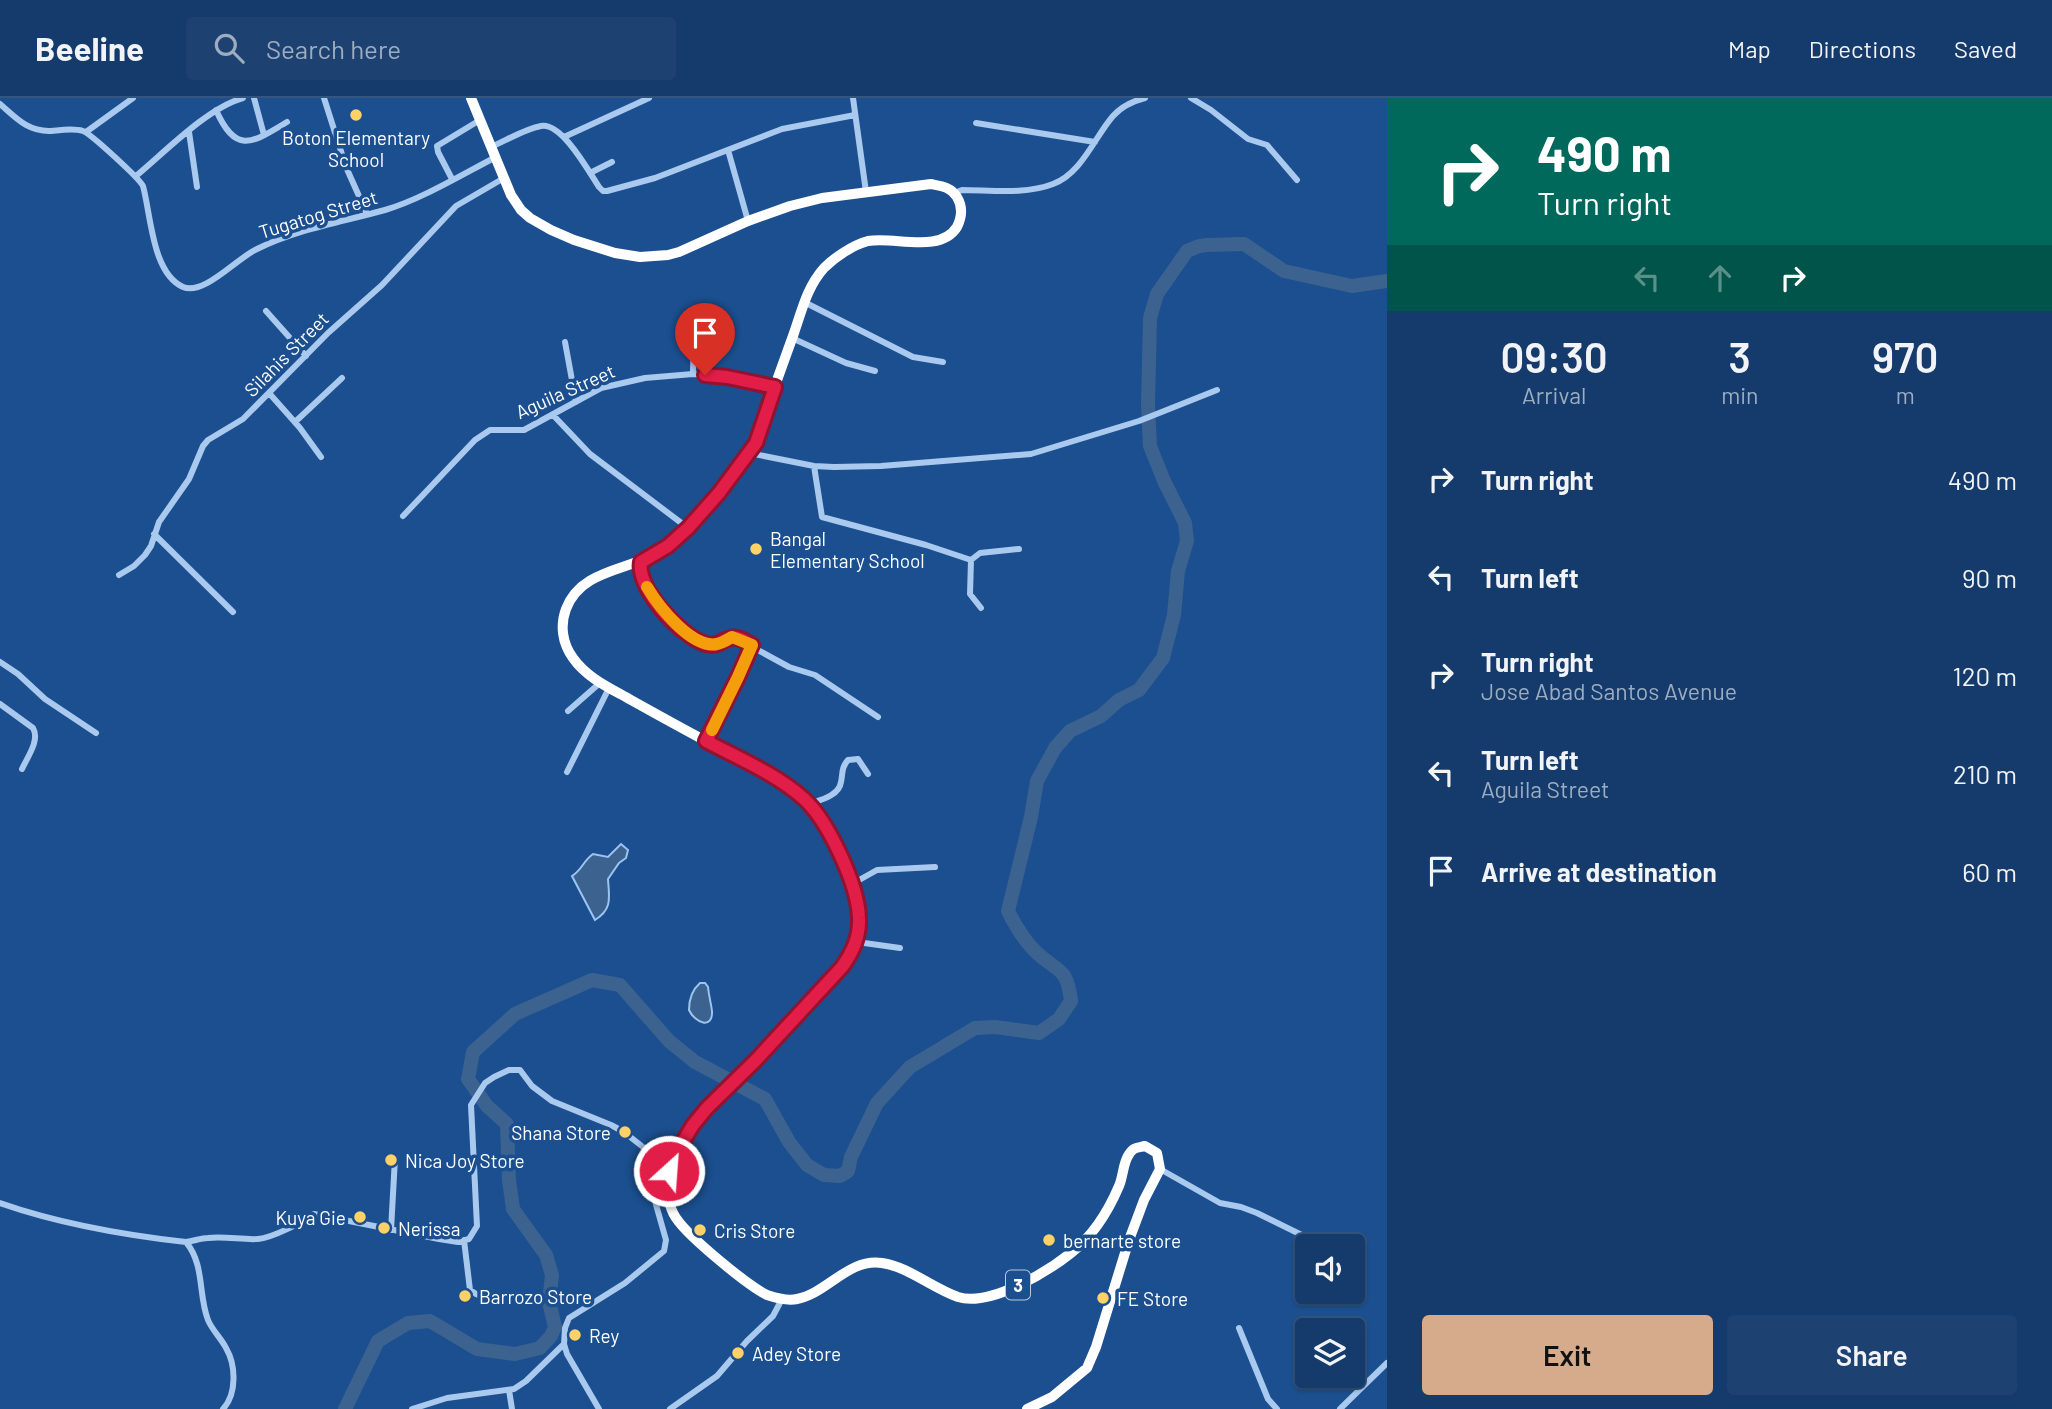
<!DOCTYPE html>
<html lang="en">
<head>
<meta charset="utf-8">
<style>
  :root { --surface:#143b6b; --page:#1d4271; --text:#f1f3f6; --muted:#9dadc1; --line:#33557e; --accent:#d6ab8b }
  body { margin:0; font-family:Barlow,sans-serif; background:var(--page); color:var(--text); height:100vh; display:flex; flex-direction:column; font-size:26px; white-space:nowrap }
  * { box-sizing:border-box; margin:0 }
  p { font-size:23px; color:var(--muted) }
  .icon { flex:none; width:38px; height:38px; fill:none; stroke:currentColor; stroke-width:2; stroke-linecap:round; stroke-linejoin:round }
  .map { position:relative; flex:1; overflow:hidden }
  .drawer { display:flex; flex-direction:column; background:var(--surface); width:665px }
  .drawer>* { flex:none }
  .banner { background:#00695c; color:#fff; overflow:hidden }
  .tools { position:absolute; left:1295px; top:1136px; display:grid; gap:14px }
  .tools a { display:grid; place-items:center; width:70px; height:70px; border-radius:7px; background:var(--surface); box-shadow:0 2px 5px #0004,0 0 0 2px var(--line); font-size:35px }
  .pin { position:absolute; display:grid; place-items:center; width:60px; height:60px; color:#fff; margin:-72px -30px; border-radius:50% 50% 50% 0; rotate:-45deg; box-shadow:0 0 7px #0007 }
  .pin .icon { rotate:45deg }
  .me { position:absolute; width:77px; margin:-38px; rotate:26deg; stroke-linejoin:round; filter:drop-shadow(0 0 5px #0008) }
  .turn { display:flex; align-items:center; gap:24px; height:147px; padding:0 35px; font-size:32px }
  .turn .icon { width:91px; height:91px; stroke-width:2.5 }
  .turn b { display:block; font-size:49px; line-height:60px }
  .lanes { display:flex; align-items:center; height:66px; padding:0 35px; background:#0003; justify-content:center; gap:35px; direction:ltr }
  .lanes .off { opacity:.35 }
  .eta { display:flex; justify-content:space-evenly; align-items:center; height:119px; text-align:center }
  .eta b { font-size:42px; font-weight:600; line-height:49px }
  .button { display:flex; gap:14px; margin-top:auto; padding:14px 35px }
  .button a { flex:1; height:80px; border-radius:7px; background:var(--accent); color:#111; font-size:28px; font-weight:600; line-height:80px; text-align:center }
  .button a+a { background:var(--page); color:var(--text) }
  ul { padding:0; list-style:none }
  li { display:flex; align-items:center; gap:21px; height:98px; padding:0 35px }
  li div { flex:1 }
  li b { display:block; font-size:26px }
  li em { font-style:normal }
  header { display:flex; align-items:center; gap:42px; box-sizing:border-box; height:98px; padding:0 35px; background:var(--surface); border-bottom:2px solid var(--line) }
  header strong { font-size:33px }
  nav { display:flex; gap:38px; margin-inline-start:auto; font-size:24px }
  .search { width:490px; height:63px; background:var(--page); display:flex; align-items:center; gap:18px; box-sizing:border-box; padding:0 24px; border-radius:7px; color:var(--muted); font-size:26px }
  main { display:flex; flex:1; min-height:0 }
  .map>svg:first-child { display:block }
  .water { fill:#3c6290; stroke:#9cc4f0; stroke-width:2 }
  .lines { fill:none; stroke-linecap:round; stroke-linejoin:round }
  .river { stroke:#3c6290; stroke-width:14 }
  .street { stroke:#a9c9ee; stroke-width:6 }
  .highway { stroke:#fff; stroke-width:10 }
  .route-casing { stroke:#92132f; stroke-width:18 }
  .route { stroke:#e11d48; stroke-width:12 }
  .slow { stroke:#f59e0b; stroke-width:12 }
  .poi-dot { fill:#ffd166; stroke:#1b4f8f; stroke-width:2.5 }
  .labels { text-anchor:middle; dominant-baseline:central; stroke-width:7; stroke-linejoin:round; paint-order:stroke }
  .shield { fill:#1b4f8f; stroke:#bbcadd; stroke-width:2 }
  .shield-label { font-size:18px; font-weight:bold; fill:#fff }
  .poi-label { font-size:19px; fill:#fff; stroke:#1b4f8f; text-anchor:start }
  .street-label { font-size:19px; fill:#fff; stroke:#1b4f8f }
</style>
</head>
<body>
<header>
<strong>Beeline</strong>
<div class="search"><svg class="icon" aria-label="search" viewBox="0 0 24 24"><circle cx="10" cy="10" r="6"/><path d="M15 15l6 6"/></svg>Search here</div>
<nav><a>Map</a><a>Directions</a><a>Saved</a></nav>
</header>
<main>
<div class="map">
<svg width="1387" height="1311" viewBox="0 0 1387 1311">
  <rect width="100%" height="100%" fill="#1b4f8f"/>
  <path class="water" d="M 621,746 L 628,752 L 626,760 L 619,765 L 608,781 C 609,799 613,811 595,822 L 572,778 C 582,772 583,763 593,756 L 608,759 Z
    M 700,885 L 705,885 L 708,889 C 709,899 711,905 712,913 C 713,932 695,925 689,912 C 689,902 692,892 700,885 Z"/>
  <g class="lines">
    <path class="river" d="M 345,1311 L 378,1243 L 408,1225 L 430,1223 L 477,1251 L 515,1256 L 540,1250 L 551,1238 L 555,1229 L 549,1204 L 552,1177 L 546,1157 L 513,1111 L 509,1082 L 507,1026 L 487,1008 L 468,981 L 473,954 L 515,916 L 592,882 L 620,887 L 669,943 L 695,964 L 765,1001 L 789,1044 L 807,1067 L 824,1077 L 840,1078 L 848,1073 L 851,1059 L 877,1005 L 910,969 L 975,930 L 995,929 L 1039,935 L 1059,921 L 1071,903 C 1067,869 1059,875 1037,855 C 1025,844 1015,827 1008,813 L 1031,719 L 1037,683 L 1055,650 L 1070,633 L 1101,618 L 1119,602 L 1139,592 L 1163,560 L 1174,517 L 1178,473 L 1187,443 L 1185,425 L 1164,383 L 1150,348 L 1148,307 L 1150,220 L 1157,196 L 1187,153 L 1199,148 L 1207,147 L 1244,146 L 1284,173 L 1352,188 L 1387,183"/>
    <path class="street" d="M 254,0 L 264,37
      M 324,0 L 346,69 L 367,116
      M 853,0 L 866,94
      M 1191,0 L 1211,12 L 1248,41 L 1267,47 L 1297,82
      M 0,6 C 16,20 28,34 51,33 C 62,32 73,30 83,33 C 91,36 139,80 143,88 C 151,117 152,175 183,189 C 204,198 237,160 257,151 C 297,131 342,124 385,112 C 420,102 463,76 496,59
      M 216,12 C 236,57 252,45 287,24
      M 976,25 L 1095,44
      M 86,34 L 133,0
      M 189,34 L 197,89
      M 564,39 L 649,0
      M 491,49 C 507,42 525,31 541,28 C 562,24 589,74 599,89 L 603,93 L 607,93 L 655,80 L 782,31 L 855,17
      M 728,52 L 748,123
      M 590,75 L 612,64
      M 136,78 C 165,54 207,10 243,0
      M 452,81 L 438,54 L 437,48 L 480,22
      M 954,95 L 962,92 C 990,92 1025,97 1053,86 C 1082,75 1094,40 1113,18 C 1121,9 1133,3 1145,0
      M 804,204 L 913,259 L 943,264
      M 266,213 L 306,258
      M 792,240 L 846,265 L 875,273
      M 565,244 L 576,304
      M 693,276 L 694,230
      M 269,295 L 300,330 L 321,359
      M 553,317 L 590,356 L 688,430
      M 295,324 L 342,280
      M 749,355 L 814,368 L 834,369 L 881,368 L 1031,356 L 1139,323 L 1217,292
      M 814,368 L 822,419 L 926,447 L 971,462 L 980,455 L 1019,451
      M 403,418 L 475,342 L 490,332 L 524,332 L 601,290 L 645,280 L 693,276 L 727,279 L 775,289
      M 154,436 L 233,514
      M 971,462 L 970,496 L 981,510
      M 641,464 C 636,490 682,539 706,546 C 718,549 725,540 736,540 L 789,569 L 815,577 L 878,619
      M 119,477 L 134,468 L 145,457 L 151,448 L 159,424 L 189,381 L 203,348 L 208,342 L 243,321 L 328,235 L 382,187 L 456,108 L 504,80
      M 0,564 L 18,576 L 45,601 L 96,635
      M 0,606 L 33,630 C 40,642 28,658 22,671
      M 568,613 L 601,584
      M 706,643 L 738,578 L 752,547
      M 567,674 L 609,590
      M 809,706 C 820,702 839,698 841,684 C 843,675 841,670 848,662 L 858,661 L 868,676
      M 852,786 L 877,772 L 935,769
      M 857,844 L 900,850
      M 1160,1071 L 1220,1105 L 1241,1109 L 1257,1115 L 1320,1146
      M 0,1105 C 60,1126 124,1137 186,1144 C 205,1167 198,1197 208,1222 C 212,1232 221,1240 226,1250 C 236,1267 237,1296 223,1311
      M 391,1132 L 395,1060
      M 464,1142 L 470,1192 L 476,1196 L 491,1202
      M 186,1144 C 194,1143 201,1140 208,1140 C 225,1138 242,1142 258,1141 C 272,1140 303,1124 314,1116 L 439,1141 L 458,1144 L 469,1141 L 477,1128 L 471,1007 L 485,985 L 494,979 L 509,972 L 520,972 L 532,988 L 552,1003 L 611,1027 L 624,1034 L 648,1053 L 672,1062
      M 1239,1230 L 1268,1301 L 1277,1311
      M 509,1292 L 512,1311
      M 412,1311 L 447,1300 L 514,1291 L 526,1283 L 564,1246
      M 599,1311 L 567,1256 L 564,1246 L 565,1230 L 569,1220 L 625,1185 L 664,1153 L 666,1142 L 653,1096 L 651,1078 L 655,1057
      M 670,1311 L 717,1278 L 747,1243 L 773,1218 L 782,1201
      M 1340,1311 L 1387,1265"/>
    <path class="highway" d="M 471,0 L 511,97 L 521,112 L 530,120 L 551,132 L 574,142 L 615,155 L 640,159 L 668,157 L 679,154 L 748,123 L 790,108 L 822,100 L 931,86 C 941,88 951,89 957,99 C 963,109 962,119 957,129 C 940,156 894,138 868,143 C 853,147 835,159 824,170 C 807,189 802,212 794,235 C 788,252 782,268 776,285 C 771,301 767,318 761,334 C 752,356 734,376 720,394 C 703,415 683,439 661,453 C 629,473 581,471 566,511 C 560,527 562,545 573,560 C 587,580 610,590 631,602 C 665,621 698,639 732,657 C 762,673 796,688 817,716 C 839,747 866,803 857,842 C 850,871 819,895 799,915 C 784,929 771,946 757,961 C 725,997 671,1032 668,1085 C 668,1100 669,1112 679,1124 C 693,1142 747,1187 767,1197 C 776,1200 788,1203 797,1201 C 828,1195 848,1160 882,1165 C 909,1169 932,1190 958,1199 C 990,1209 1047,1174 1071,1155 C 1094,1137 1108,1114 1119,1088 C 1123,1079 1123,1066 1128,1058 C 1133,1049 1136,1050 1145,1048 L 1157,1055 L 1160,1071 L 1144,1102 L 1129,1142 L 1096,1249 L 1087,1270 L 1052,1299 L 1027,1311"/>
  </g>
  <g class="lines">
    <defs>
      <path id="route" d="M 669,1073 L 672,1062 L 693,1027 L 707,1010 L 755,963 L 842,869 C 853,854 860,839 859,820 C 858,787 828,722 803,700 C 776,676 738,660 706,643 L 738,579 L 752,547 C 746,544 738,538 731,540 C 721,542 719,549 706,546 C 681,539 636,490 641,464 L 668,448 L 688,430 L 719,395 L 756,345 L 775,289 L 727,279 L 705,277"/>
    </defs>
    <use href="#route" class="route-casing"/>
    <use href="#route" class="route"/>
    <path class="slow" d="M 647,489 C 659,509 692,551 717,546 C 723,545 727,542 732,539 L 752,547 L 738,579 L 712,632"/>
  </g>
  <g class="poi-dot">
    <circle cx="356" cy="17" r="7"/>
    <circle cx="756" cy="451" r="7"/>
    <circle cx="625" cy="1034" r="7"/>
    <circle cx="391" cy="1062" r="7"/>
    <circle cx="360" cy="1119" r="7"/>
    <circle cx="384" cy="1130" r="7"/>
    <circle cx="700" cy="1132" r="7"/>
    <circle cx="1049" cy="1142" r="7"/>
    <circle cx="465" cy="1198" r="7"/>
    <circle cx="1103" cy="1200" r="7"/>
    <circle cx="575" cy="1237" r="7"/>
    <circle cx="738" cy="1255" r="7"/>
  </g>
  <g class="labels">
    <rect class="shield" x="1006" y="1172.5" width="24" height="29" rx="5"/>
    <g class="shield-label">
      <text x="1018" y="1187">3</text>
    </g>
    <g class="poi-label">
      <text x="356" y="39" text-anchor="middle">Boton Elementary<tspan x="356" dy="22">School</tspan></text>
      <text x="770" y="440">Bangal<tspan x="770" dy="22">Elementary School</tspan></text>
      <text x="611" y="1034" text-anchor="end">Shana Store</text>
      <text x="405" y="1062">Nica Joy Store</text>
      <text x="346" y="1119" text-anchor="end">Kuya Gie</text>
      <text x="398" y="1130">Nerissa</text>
      <text x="714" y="1132">Cris Store</text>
      <text x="1063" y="1142">bernarte store</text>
      <text x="479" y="1198">Barrozo Store</text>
      <text x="1117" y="1200">FE Store</text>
      <text x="589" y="1237">Rey</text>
      <text x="752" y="1255">Adey Store</text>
    </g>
    <g class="street-label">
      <text transform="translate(318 116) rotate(-17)">Tugatog Street</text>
      <text transform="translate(286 256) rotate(-45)">Silahis Street</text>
      <text transform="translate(565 293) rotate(-24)">Aguila Street</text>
    </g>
  </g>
</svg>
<div class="tools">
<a><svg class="icon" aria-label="sound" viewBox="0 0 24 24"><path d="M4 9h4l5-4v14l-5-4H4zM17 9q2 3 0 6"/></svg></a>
<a><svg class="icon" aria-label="layers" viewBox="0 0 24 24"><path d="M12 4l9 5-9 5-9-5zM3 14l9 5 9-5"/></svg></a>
</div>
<div class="pin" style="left:705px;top:277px;background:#d93025"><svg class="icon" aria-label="arrive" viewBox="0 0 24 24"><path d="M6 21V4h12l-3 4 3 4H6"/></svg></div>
<svg class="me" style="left:669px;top:1073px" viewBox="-20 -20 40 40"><circle r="17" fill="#e11d48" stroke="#fff" stroke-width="3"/><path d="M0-11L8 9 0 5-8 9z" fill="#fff"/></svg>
</div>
<section class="drawer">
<div class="banner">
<div class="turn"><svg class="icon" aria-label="right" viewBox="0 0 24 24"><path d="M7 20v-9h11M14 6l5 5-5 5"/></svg><div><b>490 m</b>Turn right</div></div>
<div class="lanes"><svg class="icon off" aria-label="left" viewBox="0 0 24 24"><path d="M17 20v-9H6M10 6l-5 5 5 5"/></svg><svg class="icon off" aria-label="ahead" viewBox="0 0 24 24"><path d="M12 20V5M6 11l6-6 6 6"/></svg><svg class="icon" aria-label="right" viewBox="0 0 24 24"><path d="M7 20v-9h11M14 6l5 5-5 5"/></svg></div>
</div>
<div class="eta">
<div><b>09:30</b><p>Arrival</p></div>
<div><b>3</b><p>min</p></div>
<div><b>970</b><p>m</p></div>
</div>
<ul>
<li><svg class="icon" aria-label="right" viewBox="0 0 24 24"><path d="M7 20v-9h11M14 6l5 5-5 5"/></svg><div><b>Turn right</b></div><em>490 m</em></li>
<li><svg class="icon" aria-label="left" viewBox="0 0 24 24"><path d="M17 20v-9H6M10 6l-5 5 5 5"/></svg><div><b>Turn left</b></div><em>90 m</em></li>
<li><svg class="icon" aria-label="right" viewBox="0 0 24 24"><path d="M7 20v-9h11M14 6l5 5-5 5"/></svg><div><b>Turn right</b><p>Jose Abad Santos Avenue</p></div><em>120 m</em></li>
<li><svg class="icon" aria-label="left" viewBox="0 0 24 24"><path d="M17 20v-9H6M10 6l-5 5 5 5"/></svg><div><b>Turn left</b><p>Aguila Street</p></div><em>210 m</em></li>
<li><svg class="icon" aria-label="arrive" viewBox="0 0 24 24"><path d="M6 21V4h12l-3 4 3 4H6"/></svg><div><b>Arrive at destination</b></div><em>60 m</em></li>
</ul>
<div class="button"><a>Exit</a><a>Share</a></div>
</section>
</main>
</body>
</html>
